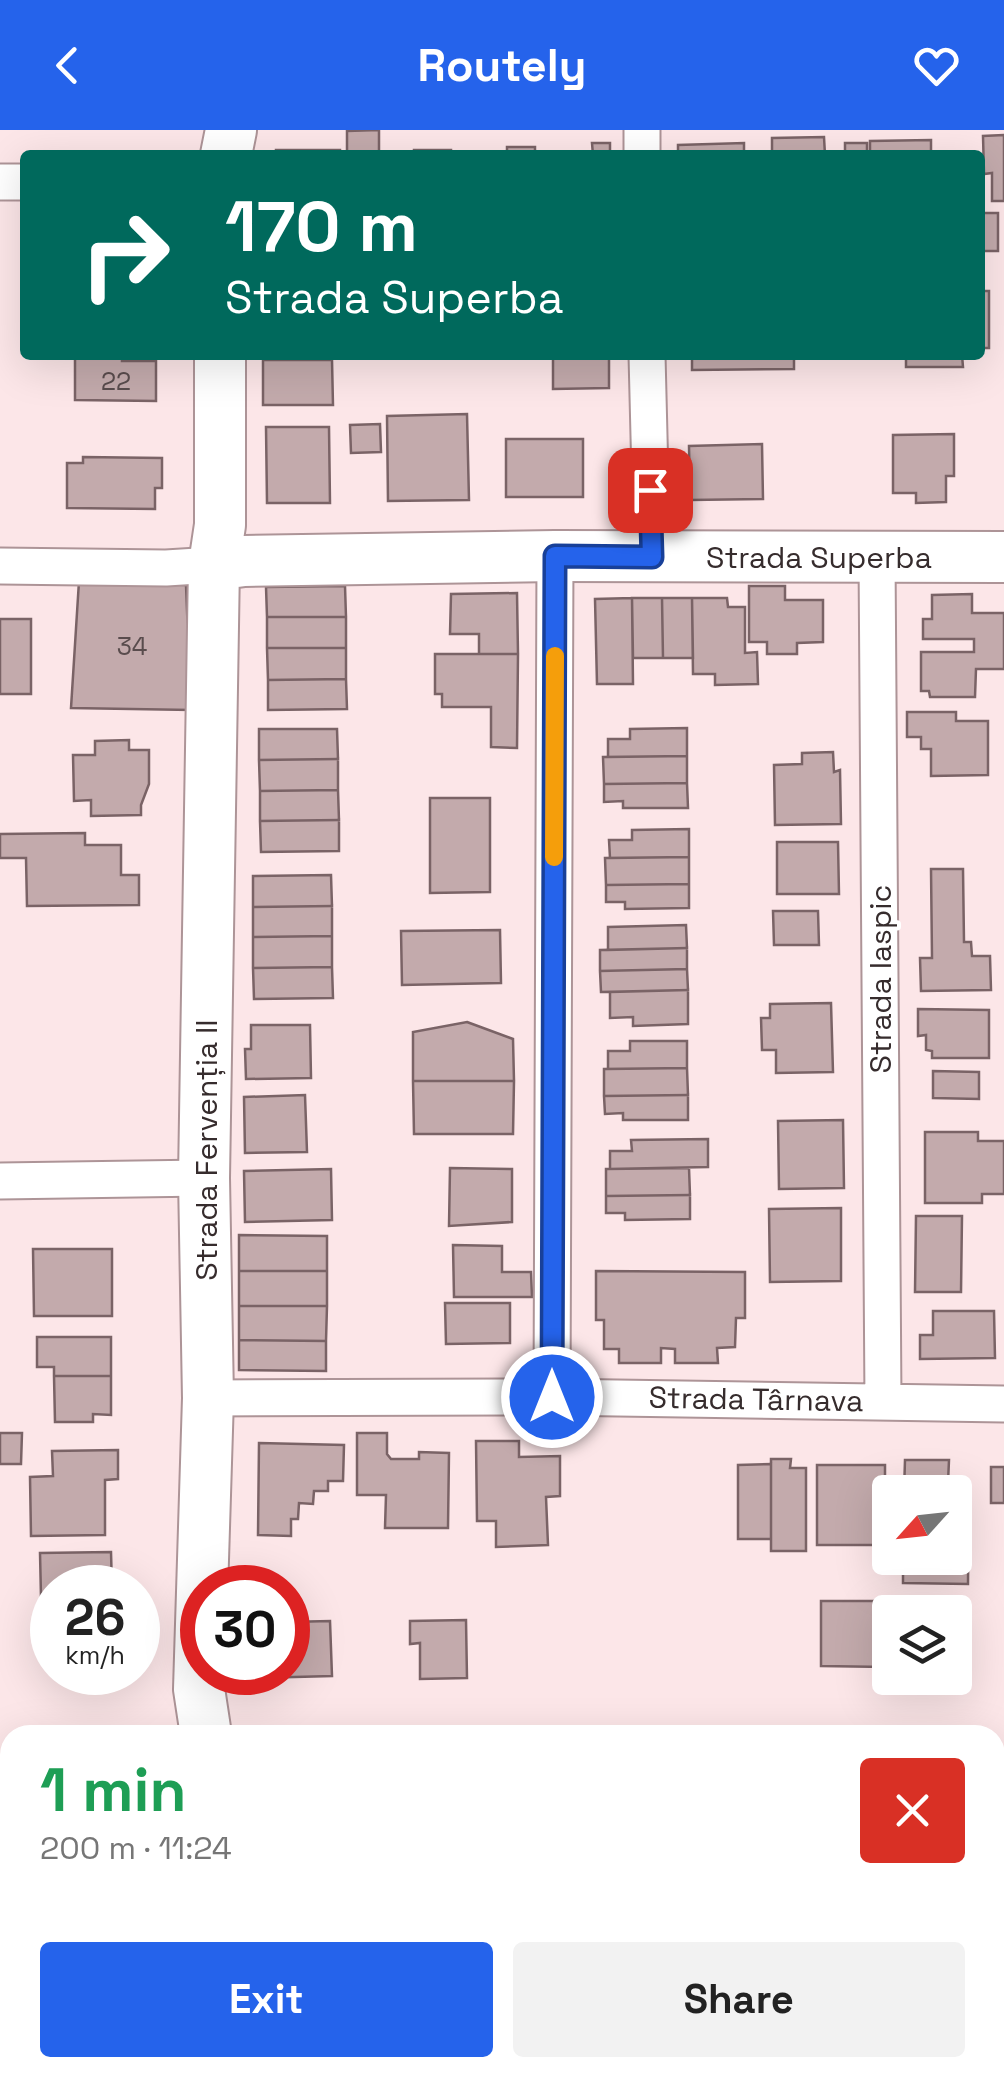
<!DOCTYPE html>
<html lang="en">
<head>
<meta charset="utf-8">
<style>
  :root { --surface:#fff; --page:#f2f2f2; --text:#222; --muted:#767676; --accent:#2563eb }
  body { margin:0; font-family:"Space Grotesk",sans-serif; background:var(--page); color:var(--text); height:100vh; display:flex; flex-direction:column; font-size:38px; white-space:nowrap }
  * { box-sizing:border-box; margin:0 }
  p { font-size:32px; color:var(--muted) }
  .icon { flex:none; width:55px; height:55px; fill:none; stroke:currentColor; stroke-width:2; stroke-linecap:round; stroke-linejoin:round }
  .map { position:relative; flex:1; overflow:hidden }
  .panel { position:absolute; left:0px; top:1595px; width:1005px; height:352px; display:flex; flex-direction:column; background:var(--surface); border-radius:30px 30px 0 0; box-shadow:0 10px 40px #0002 }
  .panel>* { flex:none }
  .banner { position:absolute; left:20px; top:20px; width:965px; height:210px; border-radius:10px; box-shadow:0 10px 40px #0002; background:#00695c; color:#fff; overflow:hidden }
  .needle { width:65px; rotate:243deg }
  .tools { position:absolute; left:872px; top:1345px; display:grid; gap:20px }
  .tools a { display:grid; place-items:center; width:100px; height:100px; border-radius:10px; background:var(--surface); box-shadow:0 10px 40px #0002; font-size:50px }
  .speed { position:absolute; left:30px; top:1435px; display:flex; gap:20px; font-size:50px; font-weight:700; text-align:center }
  .speed>* { display:grid; place-content:center; width:130px; height:130px; border-radius:50%; background:var(--surface); box-shadow:0 10px 40px #0002; line-height:1 }
  .speed small { font-size:25px; font-weight:400 }
  .speed .limit { border:15px solid #d22; background:#fff; color:#111 }
  .pin { position:absolute; display:grid; place-items:center; width:85px; height:85px; color:#fff; margin:-42px; border-radius:20px; box-shadow:0 5px 15px #0006 }
  .me { position:absolute; width:110px; margin:-55px; rotate:0deg; stroke-linejoin:round; filter:drop-shadow(0 0 8px #0008) }
  .turn { display:flex; align-items:center; gap:35px; height:210px; padding:0 40px; font-size:45px }
  .turn .icon { width:130px; height:130px; stroke-width:2.5 }
  .turn b { display:block; font-size:70px; line-height:85px }
  .round { display:grid; place-items:center; flex:none; width:105px; height:105px; border-radius:10px; background:var(--page) }
  .overview { display:flex; align-items:center; justify-content:space-between; height:170px; padding:0 40px }
  h1 { font-size:60px; font-weight:600; line-height:75px; color:#1e9e55 }
  .cta { display:flex; gap:20px; margin-top:auto; padding:20px 40px }
  .cta a { flex:1; height:115px; border-radius:10px; background:var(--accent); color:#fff; font-size:40px; font-weight:600; line-height:115px; text-align:center }
  .cta a+a { background:var(--page); color:var(--text) }
  header { display:flex; justify-content:space-between; align-items:center; height:130px; padding:0 40px; background:var(--accent); color:#fff; font-size:45px; font-weight:600 }
  .map>svg:first-child { display:block }
  .building { fill:#c3aaac; stroke:#7a6366; stroke-width:2.5 }
  .lines { fill:none; stroke-linecap:round; stroke-linejoin:round }
  .street-casing { stroke:#ad9497; stroke-width:39 }
  .secondary-casing { stroke:#ad9497; stroke-width:54 }
  .street { stroke:#fff; stroke-width:35 }
  .secondary { stroke:#fff; stroke-width:50 }
  .route-casing { stroke:#184099; stroke-width:25 }
  .route { stroke:#2563eb; stroke-width:18 }
  .slow { stroke:#f59e0b; stroke-width:18 }
  .labels { text-anchor:middle; dominant-baseline:central; stroke-width:8; stroke-linejoin:round; paint-order:stroke }
  .number-label { font-size:25px; fill:#594c4d }
  .street-label { font-size:30px; fill:#362c2d; stroke:#fff }
</style>
</head>
<body>
<header><svg class="icon" aria-label="back" viewBox="0 0 24 24"><path d="M15 5l-7 7 7 7"/></svg>Routely<svg class="icon" aria-label="heart" viewBox="0 0 24 24"><path d="M12 20l-8-8c-3-5 5-10 8-4 3-6 11-1 8 4z"/></svg></header>
<div class="map">
<svg width="1004" height="1946" viewBox="0 0 1004 1946">
  <rect width="100%" height="100%" fill="#fce6e8"/>
  <path class="building" d="M 379,0 L 379,25 L 347,25 L 347,1 Z
    M 1004,5 L 1004,71 L 992,71 L 992,43 L 984,44 L 983,6 Z
    M 824,7 L 825,25 L 772,25 L 772,8 Z
    M 931,10 L 931,25 L 870,25 L 870,11 Z
    M 592,13 L 610,13 L 610,25 L 593,25 Z
    M 744,13 L 744,25 L 678,25 L 678,15 Z
    M 845,13 L 867,13 L 867,25 L 845,25 Z
    M 507,17 L 535,17 L 535,25 L 507,25 Z
    M 276,20 L 340,20 L 340,25 L 276,25 Z
    M 414,20 L 451,20 L 451,25 L 414,25 Z
    M 980,83 L 998,83 L 998,121 L 980,121 Z
    M 980,161 L 989,161 L 989,218 L 980,218 Z
    M 75,225 L 122,225 L 122,231 L 156,231 L 156,271 L 75,270 Z
    M 553,225 L 609,225 L 609,258 L 553,259 Z
    M 692,225 L 794,225 L 794,239 L 692,240 Z
    M 906,225 L 962,225 L 963,237 L 906,237 Z
    M 263,230 L 332,230 L 333,275 L 263,275 Z
    M 467,284 L 469,370 L 388,371 L 387,286 Z
    M 380,294 L 381,322 L 351,323 L 350,295 Z
    M 266,297 L 329,297 L 330,373 L 267,373 Z
    M 954,304 L 954,346 L 946,346 L 946,372 L 916,373 L 916,363 L 893,363 L 893,305 Z
    M 506,309 L 583,309 L 583,367 L 506,367 Z
    M 762,314 L 763,369 L 690,370 L 689,316 Z
    M 83,327 L 162,328 L 162,358 L 155,358 L 155,379 L 67,378 L 67,333 L 83,333 Z
    M 79,451 L 186,455 L 191,580 L 71,578 Z
    M 345,456 L 346,487 L 267,487 L 266,457 Z
    M 749,456 L 785,456 L 785,470 L 823,470 L 823,512 L 797,513 L 797,524 L 767,524 L 767,512 L 749,512 Z
    M 517,463 L 518,524 L 479,524 L 479,504 L 450,504 L 451,464 Z
    M 972,464 L 972,483 L 1004,483 L 1004,539 L 976,539 L 975,567 L 930,567 L 929,561 L 921,561 L 921,522 L 974,522 L 974,509 L 923,509 L 923,489 L 932,489 L 932,465 Z
    M 632,468 L 662,468 L 663,528 L 633,528 Z
    M 632,468 L 633,554 L 597,554 L 595,469 Z
    M 662,468 L 692,468 L 693,528 L 663,528 Z
    M 692,468 L 727,468 L 728,477 L 745,477 L 745,523 L 757,522 L 758,554 L 715,555 L 715,544 L 693,544 Z
    M 267,487 L 346,487 L 346,518 L 267,518 Z
    M 0,489 L 31,489 L 31,564 L 0,564 Z
    M 267,518 L 346,518 L 346,549 L 268,550 Z
    M 435,524 L 518,524 L 517,618 L 491,617 L 491,577 L 442,577 L 442,564 L 435,564 Z
    M 346,549 L 347,579 L 268,580 L 268,550 Z
    M 907,582 L 956,582 L 956,591 L 988,591 L 988,645 L 931,646 L 931,619 L 921,619 L 921,607 L 907,607 Z
    M 687,598 L 687,626 L 608,627 L 608,609 L 630,609 L 630,599 Z
    M 259,599 L 337,599 L 338,629 L 259,630 Z
    M 129,610 L 129,620 L 149,620 L 149,654 L 141,675 L 141,685 L 91,686 L 91,670 L 74,671 L 73,625 L 95,625 L 95,611 Z
    M 833,622 L 834,642 L 840,640 L 841,694 L 775,695 L 774,635 L 802,634 L 802,623 Z
    M 687,626 L 687,653 L 604,654 L 603,627 Z
    M 338,629 L 338,660 L 260,661 L 259,630 Z
    M 687,653 L 688,678 L 623,678 L 623,671 L 604,672 L 604,654 Z
    M 338,660 L 339,690 L 260,691 L 260,661 Z
    M 430,668 L 490,668 L 490,762 L 430,763 Z
    M 339,690 L 339,721 L 261,722 L 260,691 Z
    M 689,699 L 689,727 L 610,728 L 609,710 L 632,710 L 632,700 Z
    M 85,703 L 85,715 L 121,715 L 121,745 L 139,745 L 139,775 L 27,776 L 26,728 L 0,728 L 0,704 Z
    M 777,712 L 838,712 L 839,764 L 777,764 Z
    M 689,727 L 689,754 L 606,755 L 605,728 Z
    M 931,739 L 963,739 L 964,812 L 971,812 L 972,826 L 990,826 L 991,860 L 921,861 L 920,828 L 932,828 Z
    M 331,745 L 332,776 L 253,777 L 253,746 Z
    M 689,754 L 689,778 L 625,779 L 625,772 L 606,772 L 606,755 Z
    M 332,776 L 332,806 L 253,807 L 253,777 Z
    M 773,781 L 818,781 L 819,815 L 774,815 Z
    M 686,795 L 687,818 L 608,820 L 608,797 Z
    M 500,800 L 501,853 L 402,855 L 401,801 Z
    M 332,806 L 332,837 L 253,838 L 253,807 Z
    M 687,818 L 687,839 L 600,841 L 600,820 Z
    M 332,837 L 333,868 L 254,869 L 253,838 Z
    M 687,839 L 688,860 L 601,862 L 600,841 Z
    M 688,860 L 688,894 L 633,896 L 633,887 L 610,888 L 610,862 Z
    M 831,873 L 833,942 L 776,943 L 776,920 L 762,920 L 761,888 L 770,888 L 770,874 Z
    M 918,879 L 989,880 L 989,928 L 932,928 L 932,921 L 926,920 L 926,905 L 918,906 Z
    M 467,892 L 513,909 L 514,951 L 413,951 L 413,902 Z
    M 251,895 L 310,895 L 311,948 L 246,949 L 245,919 L 251,919 Z
    M 630,911 L 687,911 L 687,938 L 608,939 L 608,921 L 630,921 Z
    M 687,938 L 688,965 L 604,966 L 604,939 Z
    M 933,941 L 979,942 L 979,969 L 933,968 Z
    M 413,951 L 514,951 L 513,1004 L 414,1004 Z
    M 305,965 L 307,1022 L 245,1023 L 244,967 Z
    M 688,965 L 688,990 L 623,990 L 623,983 L 605,984 L 604,966 Z
    M 843,990 L 844,1058 L 779,1059 L 778,991 Z
    M 925,1002 L 978,1002 L 978,1011 L 1004,1011 L 1004,1064 L 982,1064 L 982,1073 L 925,1073 Z
    M 708,1009 L 708,1037 L 610,1039 L 610,1021 L 632,1021 L 631,1010 Z
    M 450,1038 L 512,1039 L 512,1092 L 449,1096 Z
    M 689,1038 L 690,1065 L 606,1066 L 606,1039 Z
    M 331,1039 L 332,1090 L 245,1092 L 244,1041 Z
    M 690,1065 L 690,1089 L 625,1090 L 625,1083 L 606,1083 L 606,1066 Z
    M 841,1078 L 841,1151 L 770,1152 L 769,1079 Z
    M 916,1086 L 962,1086 L 961,1162 L 915,1162 Z
    M 239,1105 L 327,1106 L 327,1141 L 239,1141 Z
    M 453,1115 L 502,1116 L 502,1142 L 531,1142 L 532,1167 L 454,1167 Z
    M 33,1119 L 112,1119 L 112,1186 L 34,1186 Z
    M 239,1141 L 327,1141 L 327,1176 L 239,1176 Z
    M 596,1141 L 745,1142 L 745,1188 L 736,1188 L 735,1217 L 717,1218 L 718,1233 L 675,1233 L 675,1219 L 661,1218 L 661,1233 L 619,1233 L 619,1219 L 604,1219 L 604,1190 L 596,1190 Z
    M 445,1173 L 510,1173 L 510,1213 L 446,1214 Z
    M 239,1176 L 327,1176 L 326,1211 L 239,1210 Z
    M 933,1181 L 994,1181 L 995,1228 L 920,1229 L 920,1205 L 933,1205 Z
    M 37,1207 L 111,1207 L 111,1246 L 54,1246 L 54,1237 L 37,1237 Z
    M 239,1210 L 326,1211 L 326,1241 L 239,1240 Z
    M 54,1246 L 111,1246 L 111,1285 L 93,1284 L 93,1292 L 55,1292 Z
    M 0,1303 L 22,1303 L 21,1334 L 0,1334 Z
    M 357,1303 L 387,1303 L 387,1324 L 391,1329 L 419,1329 L 419,1322 L 449,1323 L 448,1398 L 385,1398 L 386,1365 L 357,1365 Z
    M 476,1311 L 519,1311 L 519,1327 L 560,1326 L 560,1366 L 546,1367 L 548,1415 L 496,1417 L 496,1391 L 477,1391 Z
    M 259,1313 L 344,1315 L 343,1351 L 328,1351 L 328,1361 L 314,1361 L 313,1374 L 299,1373 L 298,1389 L 291,1389 L 291,1406 L 258,1405 Z
    M 118,1320 L 118,1349 L 105,1350 L 105,1405 L 31,1406 L 30,1347 L 53,1346 L 52,1321 Z
    M 771,1329 L 791,1329 L 790,1338 L 806,1338 L 806,1421 L 771,1421 Z
    M 905,1330 L 949,1330 L 948,1353 L 969,1354 L 968,1454 L 903,1453 L 903,1428 L 955,1428 L 955,1362 L 904,1362 Z
    M 771,1334 L 771,1409 L 738,1409 L 738,1335 Z
    M 817,1335 L 885,1335 L 885,1415 L 817,1415 Z
    M 991,1337 L 1004,1337 L 1004,1373 L 991,1373 Z
    M 111,1422 L 112,1458 L 52,1458 L 52,1467 L 41,1467 L 40,1423 Z
    M 41,1467 L 52,1467 L 52,1511 L 42,1511 Z
    M 821,1471 L 887,1471 L 886,1537 L 821,1536 Z
    M 466,1490 L 467,1548 L 420,1549 L 420,1513 L 410,1514 L 410,1491 Z
    M 330,1491 L 332,1546 L 257,1548 L 257,1542 L 288,1542 L 288,1492 Z
    M 3,1803 L 10,1803 L 10,1861 L 3,1861 Z"/>
  <g class="lines">
    <defs>
      <path id="street" d="M 642,0 L 642,25
        M 0,52 L 25,52
        M 647,225 L 652,427
        M 877,427 L 883,1271
        M 0,436 L 166,438 L 214,435
        M 0,1051 L 204,1048
        M 552,1267 L 555,426
        M 208,1268 L 552,1267 L 1004,1274
        M 0,1905 L 10,1905"/>
      <path id="secondary" d="M 226,25 L 231,0
        M 214,435 L 244,431 L 555,426 L 1004,427
        M 206,1605 L 199,1559 L 208,1268 L 204,1048 L 214,435 L 220,395 L 220,225
        M 214,1938 L 214,1946"/>
    </defs>
    <use href="#street" class="street-casing"/>
    <use href="#secondary" class="secondary-casing"/>
    <use href="#street" class="street"/>
    <use href="#secondary" class="secondary"/>
  </g>
  <g class="lines">
    <defs>
      <path id="route" d="M 552,1267 L 555,426 L 652,427 L 650,360"/>
    </defs>
    <use href="#route" class="route-casing"/>
    <use href="#route" class="route"/>
    <path class="slow" d="M 554,727 L 555,526"/>
  </g>
  <g class="labels">
    <g class="number-label">
      <text x="116" y="251">22</text>
      <text x="132" y="516">34</text>
    </g>
    <g class="street-label">
      <text x="819" y="427">Strada Superba</text>
      <text transform="translate(880 849) rotate(-90)">Strada Iaspic</text>
      <text transform="translate(206 1020) rotate(-90)">Strada Fervenția II</text>
      <text transform="translate(756 1269) rotate(1)">Strada Târnava</text>
    </g>
  </g>
</svg>
<div class="tools">
<a><svg class="needle" viewBox="-14 -14 28 28"><path d="M0-13l5 13h-10z" fill="#e53935"/><path d="M0 13l5-13h-10z" fill="#767676"/></svg></a>
<a><svg class="icon" aria-label="layers" viewBox="0 0 24 24"><path d="M12 4l9 5-9 5-9-5zM3 14l9 5 9-5"/></svg></a>
</div>
<div class="speed"><div>26<small>km/h</small></div><div class="limit">30</div></div>
<div class="pin" style="left:650px;top:360px;background:#d93025"><svg class="icon" aria-label="arrive" viewBox="0 0 24 24"><path d="M6 21V4h12l-3 4 3 4H6"/></svg></div>
<svg class="me" style="left:552px;top:1267px" viewBox="-20 -20 40 40"><circle r="17" fill="#2563eb" stroke="#fff" stroke-width="3"/><path d="M0-11L8 9 0 5-8 9z" fill="#fff"/></svg>
<div class="banner">
<div class="turn"><svg class="icon" aria-label="right" viewBox="0 0 24 24"><path d="M7 20v-9h11M14 6l5 5-5 5"/></svg><div><b>170 m</b>Strada Superba</div></div>
</div>
<section class="panel">
<div class="overview"><div><h1>1 min</h1><p>200 m · 11:24</p></div><a class="round" style="background:#d93025;color:#fff"><svg class="icon" aria-label="close" viewBox="0 0 24 24"><path d="M6 6l12 12M18 6L6 18"/></svg></a></div>
<div class="cta"><a>Exit</a><a>Share</a></div>
</section>
</div>
</body>
</html>
